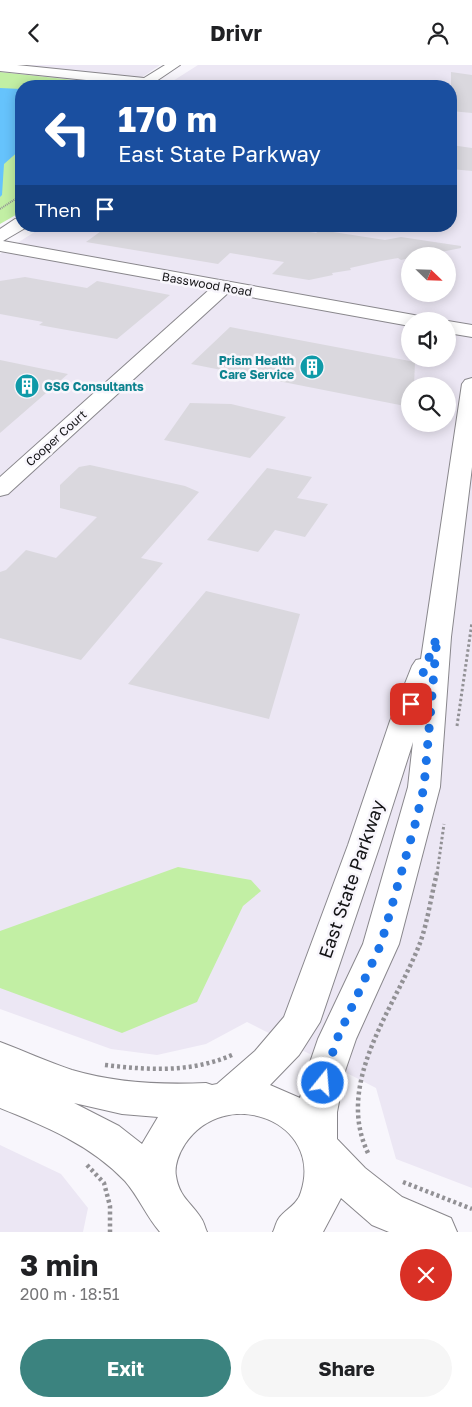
<!DOCTYPE html>
<html lang="en">
<head>
<meta charset="utf-8">
<style>
  :root { --surface:#fff; --page:#f6f6f6; --text:#202124; --muted:#757577; --accent:#3b837f }
  body { margin:0; font-family:"Golos Text",sans-serif; background:var(--page); color:var(--text); height:100vh; display:flex; flex-direction:column; font-size:19px; white-space:nowrap }
  * { box-sizing:border-box; margin:0 }
  p { font-size:16px; color:var(--muted) }
  .icon { flex:none; width:28px; height:28px; fill:none; stroke:currentColor; stroke-width:2; stroke-linecap:round; stroke-linejoin:round }
  .map { position:relative; height:1167px; overflow:hidden }
  .details { display:flex; flex-direction:column; background:var(--surface); flex:1 }
  .details>* { flex:none }
  .guide { position:absolute; left:15px; top:15px; width:442px; height:152px; border-radius:20px; box-shadow:0 2px 12px #0003; background:#1a4fa0; color:#fff; overflow:hidden }
  .needle { width:32px; rotate:113deg }
  .tools { position:absolute; left:401px; top:182px; display:grid; gap:10px }
  .tools a { display:grid; place-items:center; width:55px; height:55px; border-radius:50%; background:var(--surface); box-shadow:0 2px 12px #0003; font-size:25px }
  .pin { position:absolute; display:grid; place-items:center; width:42px; height:42px; color:#fff; margin:-21px; border-radius:10px; box-shadow:0 2px 8px #0006 }
  .me { position:absolute; width:55px; margin:-28px; rotate:17deg; stroke-linejoin:round; filter:drop-shadow(0 0 4px #0008) }
  .turn { display:flex; align-items:center; gap:18px; height:105px; padding:0 20px; font-size:22px }
  .turn .icon { width:65px; height:65px; stroke-width:2.5 }
  .turn b { display:block; font-size:35px; line-height:42px }
  .then { display:flex; align-items:center; height:48px; padding:0 20px; background:#0003; gap:10px; font-size:19px }
  .round { display:grid; place-items:center; flex:none; width:52px; height:52px; border-radius:26px; background:var(--page) }
  .head { display:flex; align-items:center; justify-content:space-between; height:85px; padding:0 20px }
  h1 { font-size:30px; font-weight:700; line-height:38px }
  .button { display:flex; gap:10px; margin-top:auto; padding:10px 20px }
  .button a { flex:1; height:58px; border-radius:30px; background:var(--accent); color:#fff; font-size:20px; font-weight:700; line-height:58px; text-align:center }
  .button a+a { background:var(--page); color:var(--text) }
  header { display:flex; justify-content:space-between; align-items:center; height:65px; padding:0 20px; background:var(--surface); font-size:22px; font-weight:700 }
  .map>svg:first-child { display:block }
  .built { fill:#ece7f4; fill-rule:evenodd }
  .green { fill:#c2efa4 }
  .water { fill:#66c3fc }
  .building { fill:#dad8de }
  .lines { fill:none; stroke-linecap:round; stroke-linejoin:round }
  .minor-casing { stroke:#89878c; stroke-width:2 }
  .path-far2 { stroke:#929195; stroke-width:2; stroke-dasharray:1 1; stroke-linecap:butt }
  .path-far1 { stroke:#929195; stroke-width:3; stroke-dasharray:2.5 2.5; stroke-linecap:butt }
  .path { stroke:#929195; stroke-width:4.5; stroke-dasharray:3 3; stroke-linecap:butt }
  .minor { fill:#fff; fill-rule:evenodd }
  .route { stroke:#1a73e8; stroke-width:9; stroke-dasharray:0 16.2 }
  .labels { text-anchor:middle; dominant-baseline:central; stroke-width:5; stroke-linejoin:round; paint-order:stroke }
  .far-street-label { font-size:12px; fill:#131315; stroke:#f8f6fc }
  .far-culture-label { font-size:12px; font-weight:bold; fill:#0d838f; stroke:#f8f6fc; text-anchor:end }
  .near-street-label { font-size:18px; fill:#131315; stroke:#f8f6fc }
</style>
</head>
<body>
<header><svg class="icon" aria-label="back" viewBox="0 0 24 24"><path d="M15 5l-7 7 7 7"/></svg>Drivr<svg class="icon" aria-label="person" viewBox="0 0 24 24"><circle cx="12" cy="8" r="4"/><path d="M4 21q1-7 8-7t8 7"/></svg></header>
<div class="map">
<svg width="472" height="1167" viewBox="0 0 472 1167">
  <rect width="100%" height="100%" fill="#f8f6fc"/>
  <path class="built" d="M 0,0 L 160,0 L 129,21 L 0,7 Z
    M 198,0 L 472,0 L 472,1123 L 396,1094 L 376,1023 L 247,957 L 206,979 L 157,990 L 111,984 L 0,944 L 0,189 L 44,161 L 451,161 L 451,21 L 165,21 ZM 410,191 L 448,191 L 448,229 L 410,229 ZM 410,256 L 448,256 L 448,294 L 410,294 ZM 410,321 L 448,321 L 448,359 L 410,359 Z
    M 0,1080 L 61,1109 L 88,1143 L 83,1167 L 0,1167 Z"/>
  <path class="green" d="M 0,7 L 129,21 L 21,21 L 21,147 L 0,159 Z
    M 178,802 L 251,815 L 261,826 L 243,841 L 197,937 L 122,968 L 0,923 L 0,866 Z"/>
  <path class="water" d="M 0,23 L 21,24 L 21,84 L 4,99 L 2,130 L 0,132 Z"/>
  <path class="building" d="M 451,7 L 472,10 L 472,48 L 451,46 Z
    M 451,80 L 472,83 L 472,106 L 451,104 Z
    M 108,161 L 271,161 L 316,168 L 320,165 L 385,175 L 401,172 L 461,181 L 461,183 L 421,191 L 410,191 L 410,193 L 401,195 L 398,193 L 381,196 L 350,203 L 351,205 L 332,208 L 333,210 L 309,215 L 272,209 L 284,197 L 230,188 L 218,199 L 86,177 Z
    M 25,212 L 87,223 L 97,216 L 170,230 L 117,274 L 39,260 L 43,257 L 0,249 L 0,216 Z
    M 230,262 L 415,297 L 414,321 L 410,321 L 410,342 L 191,299 Z
    M 0,295 L 68,309 L 0,368 Z
    M 190,338 L 231,339 L 286,352 L 250,393 L 164,375 Z
    M 90,400 L 185,421 L 199,427 L 141,493 L 163,498 L 81,595 L 0,573 L 0,507 L 6,505 L 26,485 L 56,493 L 97,452 L 60,443 L 60,420 L 79,402 Z
    M 267,403 L 312,412 L 297,433 L 328,439 L 305,472 L 275,465 L 258,487 L 207,475 Z
    M 206,526 L 300,549 L 269,654 L 128,619 Z"/>
  <g class="lines">
    <defs>
      <path id="minor" d="M 0,0 L 17,0 L 144,13 L 165,0 L 180,0 L 149,21 L 134,21 L 134,20 L 0,6 Z
        M 21,153 L 21,161 L 27,162 L 3,176 L 414,250 L 421,252 L 424,256 L 410,256 L 410,261 L 228,228 L 8,429 L 0,431 L 0,412 L 210,224 L 0,186 L 0,164 L 15,154 Z
        M 448,256 L 472,260 L 472,272 L 448,268 Z
        M 472,313 L 472,402 L 451,572 L 440,722 L 399,879 L 356,974 L 345,1006 L 337,1047 L 337,1074 L 365,1103 L 402,1132 L 451,1153 L 457,1167 L 389,1167 L 372,1160 L 341,1133 L 323,1167 L 273,1167 C 275,1163 276,1157 279,1153 C 286,1144 298,1139 301,1127 C 324,1056 225,1019 185,1079 C 179,1088 174,1101 176,1111 C 179,1132 191,1137 201,1153 C 204,1157 205,1163 207,1167 L 160,1167 C 146,1151 139,1132 125,1116 C 91,1080 45,1061 0,1043 L 0,977 C 24,986 48,997 72,1005 C 116,1018 161,1020 206,1018 L 212,1020 L 217,1019 L 255,986 L 284,952 L 348,780 L 390,656 L 412,601 L 416,595 L 421,594 L 462,319 L 465,315 ZM 413,677 L 408,722 L 363,879 L 318,974 L 307,1006 L 300,1033 L 270,1020 L 299,990 L 320,957 L 380,780 ZM 74,1038 L 122,1049 L 158,1052 L 142,1079 L 119,1061 Z"/>
    </defs>
    <use href="#minor" class="minor-casing"/>
    <path class="path-far2" d="M 0,144 L 17,133 L 21,127"/>
    <path class="path-far1" d="M 457,661 L 472,557
      M 437,809 L 444,759"/>
    <path class="path" d="M 105,1000 C 149,1005 190,1008 232,990
      M 368,1088 C 334,1017 395,943 420,878 C 428,856 431,831 437,808
      M 87,1100 L 104,1118 L 110,1141 L 110,1167
      M 403,1117 L 472,1144"/>
    <use href="#minor" class="minor"/>
  </g>
  <g class="lines">
    <path class="route" d="M 323,1018 L 337,974 L 381,879 L 416,756 L 424,722 L 437,572 L 411,639"/>
  </g>
  <defs>
    <symbol id="building-disc" viewBox="-11 -11 22 22"><circle r="9.5" fill="#0f9aa8" stroke="#f8f6fc"/><path d="M-4-6H4V6H1V3H-1V6H-4ZM-2.5-4.3h1.7v1.8h-1.7ZM.8-4.3h1.7v1.8H.8ZM-2.5-1h1.7V.8h-1.7ZM.8-1h1.7V.8H.8Z" fill="#fff"/></symbol>
  </defs>
  <g fill-rule="evenodd">
    <use href="#building-disc" x="298" y="288" width="28" height="28"/>
    <use href="#building-disc" x="13" y="307" width="28" height="28"/>
  </g>
  <g class="labels">
    <g class="far-street-label">
      <text transform="translate(207 219) rotate(10)">Basswood Road</text>
      <text transform="translate(56 373) rotate(-42)">Cooper Court</text>
    </g>
    <g class="far-culture-label">
      <text x="294" y="295">Prism Health<tspan x="294" dy="14">Care Service</tspan></text>
      <text x="44" y="321" text-anchor="start">GSG Consultants</text>
    </g>
    <g class="near-street-label">
      <text transform="translate(351 814) rotate(-71)">East State Parkway</text>
    </g>
  </g>
</svg>
<div class="tools">
<a><svg class="needle" viewBox="-14 -14 28 28"><path d="M0-13l5 13h-10z" fill="#e53935"/><path d="M0 13l5-13h-10z" fill="#757577"/></svg></a>
<a><svg class="icon" aria-label="sound" viewBox="0 0 24 24"><path d="M4 9h4l5-4v14l-5-4H4zM17 9q2 3 0 6"/></svg></a>
<a><svg class="icon" aria-label="search" viewBox="0 0 24 24"><circle cx="10" cy="10" r="6"/><path d="M15 15l6 6"/></svg></a>
</div>
<div class="pin" style="left:411px;top:639px;background:#d93025"><svg class="icon" aria-label="arrive" viewBox="0 0 24 24"><path d="M6 21V4h12l-3 4 3 4H6"/></svg></div>
<svg class="me" style="left:323px;top:1018px" viewBox="-20 -20 40 40"><circle r="17" fill="#1a73e8" stroke="#fff" stroke-width="3"/><path d="M0-11L8 9 0 5-8 9z" fill="#fff"/></svg>
<div class="guide">
<div class="turn"><svg class="icon" aria-label="left" viewBox="0 0 24 24"><path d="M17 20v-9H6M10 6l-5 5 5 5"/></svg><div><b>170 m</b>East State Parkway</div></div>
<div class="then">Then<svg class="icon" aria-label="arrive" viewBox="0 0 24 24"><path d="M6 21V4h12l-3 4 3 4H6"/></svg></div>
</div>
</div>
<section class="details">
<div class="head"><div><h1>3 min</h1><p>200 m · 18:51</p></div><a class="round" style="background:#d93025;color:#fff"><svg class="icon" aria-label="close" viewBox="0 0 24 24"><path d="M6 6l12 12M18 6L6 18"/></svg></a></div>
<div class="button"><a>Exit</a><a>Share</a></div>
</section>
</body>
</html>
